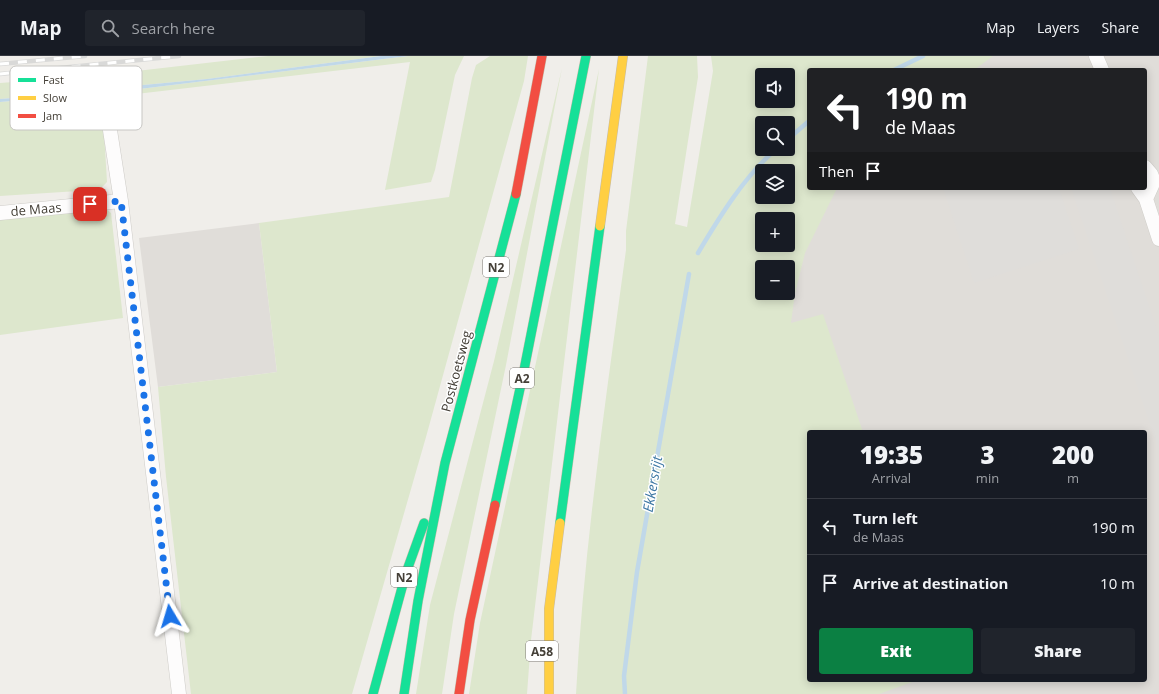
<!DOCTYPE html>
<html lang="en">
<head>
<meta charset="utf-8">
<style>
  :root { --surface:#171b24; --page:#20242c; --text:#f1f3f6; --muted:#9ea1a6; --line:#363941; --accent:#0b8043 }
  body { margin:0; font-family:"Open Sans",sans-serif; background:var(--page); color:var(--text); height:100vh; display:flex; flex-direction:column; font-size:15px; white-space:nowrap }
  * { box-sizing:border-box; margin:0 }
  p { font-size:13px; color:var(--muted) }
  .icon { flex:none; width:22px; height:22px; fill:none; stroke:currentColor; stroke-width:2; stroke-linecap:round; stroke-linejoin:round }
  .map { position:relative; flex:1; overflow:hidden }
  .panel { position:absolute; left:807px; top:374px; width:340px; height:252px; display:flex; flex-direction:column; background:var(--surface); border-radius:4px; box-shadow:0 2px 10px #0003 }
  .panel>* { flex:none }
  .guide { position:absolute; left:807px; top:12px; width:340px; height:122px; border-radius:4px; box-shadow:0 2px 10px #0003; background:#202124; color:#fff; overflow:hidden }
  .tools { position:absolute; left:755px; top:12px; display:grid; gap:8px }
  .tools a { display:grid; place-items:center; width:40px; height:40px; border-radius:4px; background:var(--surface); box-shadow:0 2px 10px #0003; font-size:20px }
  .pin { position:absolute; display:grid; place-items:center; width:34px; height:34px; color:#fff; margin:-17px; border-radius:8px; box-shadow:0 2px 6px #0006 }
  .me { position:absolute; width:44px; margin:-22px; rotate:353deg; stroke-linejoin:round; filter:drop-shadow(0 0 3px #0008) }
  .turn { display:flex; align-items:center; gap:14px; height:84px; padding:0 12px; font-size:18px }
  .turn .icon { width:52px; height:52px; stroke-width:2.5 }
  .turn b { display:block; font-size:28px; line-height:34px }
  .then { display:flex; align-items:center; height:38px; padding:0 12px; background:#0003; gap:8px; font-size:15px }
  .eta { display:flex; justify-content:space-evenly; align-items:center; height:68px; text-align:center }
  .eta b { font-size:24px; font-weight:800; line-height:28px }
  .primary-button { display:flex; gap:8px; margin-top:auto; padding:8px 12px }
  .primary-button a { flex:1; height:46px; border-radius:4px; background:var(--accent); color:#fff; font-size:16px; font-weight:800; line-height:46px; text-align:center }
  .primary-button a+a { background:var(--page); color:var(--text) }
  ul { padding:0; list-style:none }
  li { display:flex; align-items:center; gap:12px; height:56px; padding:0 12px; border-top:1px solid var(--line) }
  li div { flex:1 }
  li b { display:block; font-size:15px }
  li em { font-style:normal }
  header { display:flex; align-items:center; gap:24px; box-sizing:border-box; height:56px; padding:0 20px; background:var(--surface); border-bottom:1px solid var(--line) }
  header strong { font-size:19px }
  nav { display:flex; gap:22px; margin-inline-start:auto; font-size:14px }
  .search { width:280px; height:36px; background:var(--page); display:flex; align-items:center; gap:10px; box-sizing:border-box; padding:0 14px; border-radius:4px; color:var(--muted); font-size:15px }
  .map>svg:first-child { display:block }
  .industrial { fill:#e0ddd9; fill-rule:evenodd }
  .green { fill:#dde7cd; fill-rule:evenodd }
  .parking { fill:#dfddda }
  .water { fill:#c0d8e9 }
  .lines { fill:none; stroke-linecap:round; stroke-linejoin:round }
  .stream { stroke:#c0d8e9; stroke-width:4.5 }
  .street-casing { stroke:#ceccc8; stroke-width:15 }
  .fast-casing { stroke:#c5bba9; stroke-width:10 }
  .slow-casing { stroke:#c5bba9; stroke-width:10 }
  .jam-casing { stroke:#c5bba9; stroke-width:10 }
  .street { stroke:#fdfcfc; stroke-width:14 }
  .fast { stroke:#16e098; stroke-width:9 }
  .slow { stroke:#ffcf43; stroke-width:9 }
  .jam { stroke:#f24e42; stroke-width:9 }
  .rail-casing { stroke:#d9d9d8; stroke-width:4.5 }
  .rail { stroke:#fff; stroke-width:3; stroke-dasharray:9; stroke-linecap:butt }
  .route { stroke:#1a73e8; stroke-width:7; stroke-dasharray:0 12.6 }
  .labels { text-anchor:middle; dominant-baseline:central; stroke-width:3; stroke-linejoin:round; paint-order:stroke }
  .shield { fill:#fff; stroke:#7d7974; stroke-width:1 }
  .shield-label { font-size:12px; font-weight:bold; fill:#454038 }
  .street-label { font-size:13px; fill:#454038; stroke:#fff }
  .water-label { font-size:14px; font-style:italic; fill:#3d77a4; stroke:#fff }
  .key { fill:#fff; stroke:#c7c6c3; stroke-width:1 }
  .key-label { font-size:11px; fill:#454038 }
</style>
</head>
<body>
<header>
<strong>Map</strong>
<div class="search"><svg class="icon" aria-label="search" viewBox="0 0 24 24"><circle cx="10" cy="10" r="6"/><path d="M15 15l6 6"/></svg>Search here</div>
<nav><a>Map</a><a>Layers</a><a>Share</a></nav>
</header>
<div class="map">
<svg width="1159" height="638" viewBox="0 0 1159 638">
  <rect width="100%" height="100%" fill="#f0eeea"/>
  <path class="industrial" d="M 962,0 L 1159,0 L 1159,638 L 783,638 L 779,309 L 806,172 L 831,132 L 1145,132 L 1145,14 L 942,14 ZM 809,376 L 1145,376 L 1145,624 L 809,624 Z
    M 259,167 L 277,316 L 158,331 L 139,182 Z"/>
  <path class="green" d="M 268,0 L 381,0 L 207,23 L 122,31 L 120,33 L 123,35 L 408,0 L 464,0 L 455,19 L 435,114 L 431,126 L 385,134 L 410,6 L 102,42 L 107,126 L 100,133 L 94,134 L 0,140 L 0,46 L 92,38 L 92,36 L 88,36 L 0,43 L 0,27 L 93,20 Z
    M 490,0 L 528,0 L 524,25 L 426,381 L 352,638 L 191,638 L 166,421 L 158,331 L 277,316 L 259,167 L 449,141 L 472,22 L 476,9 Z
    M 648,0 L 697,0 L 698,21 L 675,168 L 687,171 L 713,15 L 711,0 L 993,0 L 974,14 L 809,14 L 809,132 L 837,132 L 805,197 L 795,237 L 791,267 L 823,258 L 863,376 L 809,376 L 809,624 L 918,624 L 879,638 L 576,638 C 584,489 606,342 626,194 L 626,175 ZM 762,19 L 788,19 L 788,45 L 762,45 ZM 762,67 L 788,67 L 788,93 L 762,93 ZM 762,115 L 788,115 L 788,141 L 762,141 ZM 762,163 L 788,163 L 788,189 L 762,189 ZM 762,211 L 788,211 L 788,237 L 762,237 Z
    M 562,12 L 506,309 L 454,558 L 442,638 L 416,638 L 430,549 L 494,305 Z
    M 599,13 L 531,584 L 527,638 L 469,638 L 480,567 Z
    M 106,153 L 111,157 L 123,262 L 0,279 L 0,157 Z"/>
  <path class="parking" d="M 1061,0 L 1066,0 L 1071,14 L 1032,14 L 1031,10 Z
    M 943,132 L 1059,132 L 1079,193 L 974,227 Z
    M 1071,132 L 1110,132 L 1159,280 L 1159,396 Z"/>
  <path class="water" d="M 381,0 L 408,0 L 123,35 L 120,33 L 122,31 L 207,23 Z
    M 92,36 L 90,38 L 0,46 L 0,43 Z"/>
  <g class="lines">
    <path class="stream" d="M 894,14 L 923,0
      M 788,83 L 809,65
      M 698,197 C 720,160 744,121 776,93
      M 625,638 L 624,620 L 637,516 L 689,218"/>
    <defs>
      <path id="street" d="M 1096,0 L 1102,14
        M 105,42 L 121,145 L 179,638
        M 1145,111 L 1151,118 L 1154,125 L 1146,143
        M 1138,132 L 1146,143 L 1159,183
        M 0,157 L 121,145"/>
      <path id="fast" d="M 495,449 L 524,314 L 586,0
        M 560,467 L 600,170
        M 373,638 L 406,517 L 424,467
        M 404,638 L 418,545 L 445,407 L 516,138"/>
      <path id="slow" d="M 600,170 L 623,0
        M 549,638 L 549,553 L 560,467"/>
      <path id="jam" d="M 516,138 L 542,0
        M 459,638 L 470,564 L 495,449"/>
    </defs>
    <use href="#street" class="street-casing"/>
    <use href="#fast" class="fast-casing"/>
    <use href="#slow" class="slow-casing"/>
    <use href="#jam" class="jam-casing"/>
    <use href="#street" class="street"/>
    <use href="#fast" class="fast"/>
    <use href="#slow" class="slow"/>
    <use href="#jam" class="jam"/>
    <defs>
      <path id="rail" d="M 0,8 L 85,0
        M 0,18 L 179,0"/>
    </defs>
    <use href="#rail" class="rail-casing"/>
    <use href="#rail" class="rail"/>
  </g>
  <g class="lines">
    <path class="route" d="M 90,148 L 121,145 L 170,560"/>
  </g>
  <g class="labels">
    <g class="shield">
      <rect x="483" y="201" width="26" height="20" rx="3"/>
      <rect x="510" y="312" width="24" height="20" rx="3"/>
      <rect x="391" y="511" width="26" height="20" rx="3"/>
      <rect x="526" y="585" width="32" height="20" rx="3"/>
    </g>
    <g class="shield-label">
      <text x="496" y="211">N2</text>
      <text x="522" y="322">A2</text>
      <text x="404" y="521">N2</text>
      <text x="542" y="595">A58</text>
    </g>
    <g class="street-label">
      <text transform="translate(36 153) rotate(-5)">de Maas</text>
      <text transform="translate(456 315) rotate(-75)">Postkoetsweg</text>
    </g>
    <g class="water-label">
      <text transform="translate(652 428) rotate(-80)">Ekkersrijt</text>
    </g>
  </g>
  <rect x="10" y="10" width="132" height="64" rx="6" class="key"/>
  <rect x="18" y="22" width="18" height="4" fill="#16e098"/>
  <rect x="18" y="40" width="18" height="4" fill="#ffcf43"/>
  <rect x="18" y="58" width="18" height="4" fill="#f24e42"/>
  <g class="key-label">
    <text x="43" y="28">Fast</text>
    <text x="43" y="46">Slow</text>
    <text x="43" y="64">Jam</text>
  </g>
</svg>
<div class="tools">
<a><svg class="icon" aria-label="sound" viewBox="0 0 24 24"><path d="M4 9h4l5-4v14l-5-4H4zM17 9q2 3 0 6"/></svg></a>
<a><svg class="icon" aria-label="search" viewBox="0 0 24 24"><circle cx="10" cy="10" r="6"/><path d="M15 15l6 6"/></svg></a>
<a><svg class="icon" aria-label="layers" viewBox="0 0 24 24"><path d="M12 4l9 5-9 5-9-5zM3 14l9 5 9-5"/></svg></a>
<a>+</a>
<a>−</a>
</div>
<div class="pin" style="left:90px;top:148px;background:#d93025"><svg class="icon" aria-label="arrive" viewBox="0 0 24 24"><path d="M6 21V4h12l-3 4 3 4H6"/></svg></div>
<svg class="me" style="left:170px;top:560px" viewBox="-20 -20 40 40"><path d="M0-17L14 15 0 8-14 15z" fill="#1a73e8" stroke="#fff" stroke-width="4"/></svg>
<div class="guide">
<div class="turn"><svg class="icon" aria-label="left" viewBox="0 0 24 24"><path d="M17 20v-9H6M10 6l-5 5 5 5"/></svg><div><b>190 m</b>de Maas</div></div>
<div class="then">Then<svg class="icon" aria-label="arrive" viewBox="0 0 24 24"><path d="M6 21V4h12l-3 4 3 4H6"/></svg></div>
</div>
<section class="panel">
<div class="eta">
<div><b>19:35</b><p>Arrival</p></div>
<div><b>3</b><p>min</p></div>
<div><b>200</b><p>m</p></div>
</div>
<ul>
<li><svg class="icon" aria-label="left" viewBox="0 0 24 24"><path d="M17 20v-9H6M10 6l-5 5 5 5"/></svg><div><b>Turn left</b><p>de Maas</p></div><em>190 m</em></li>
<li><svg class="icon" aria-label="arrive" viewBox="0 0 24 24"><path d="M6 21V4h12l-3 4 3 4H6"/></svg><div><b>Arrive at destination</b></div><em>10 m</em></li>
</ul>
<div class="primary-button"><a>Exit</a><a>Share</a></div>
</section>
</div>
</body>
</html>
